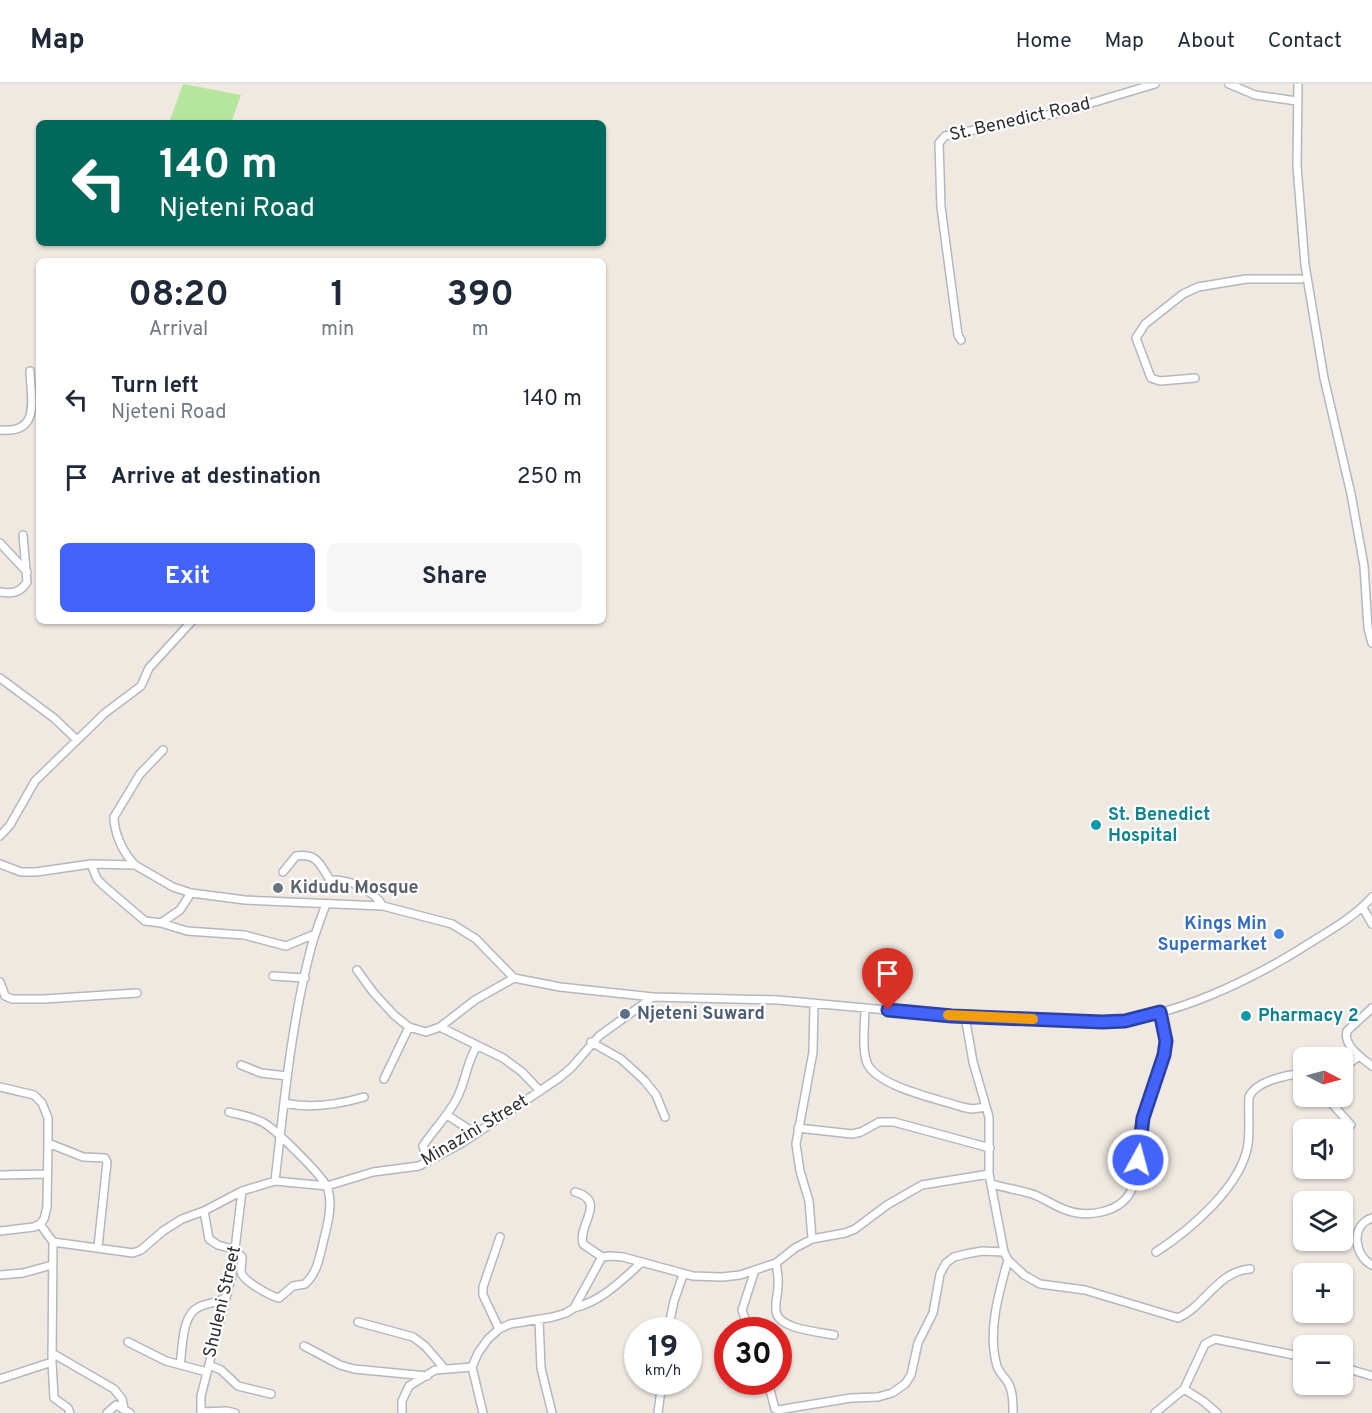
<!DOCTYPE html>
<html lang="en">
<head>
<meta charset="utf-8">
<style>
  :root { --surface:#fff; --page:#f6f6f7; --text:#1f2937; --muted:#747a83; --line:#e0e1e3; --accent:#4264fb }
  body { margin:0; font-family:Overpass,sans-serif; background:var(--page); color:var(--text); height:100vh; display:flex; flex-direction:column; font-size:22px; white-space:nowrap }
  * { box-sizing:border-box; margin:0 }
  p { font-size:20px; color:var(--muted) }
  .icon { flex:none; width:33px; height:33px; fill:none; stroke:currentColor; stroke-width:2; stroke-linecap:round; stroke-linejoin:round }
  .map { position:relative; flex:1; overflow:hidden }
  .drawer { position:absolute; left:36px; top:174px; width:570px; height:366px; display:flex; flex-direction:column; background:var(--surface); border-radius:9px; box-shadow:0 2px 4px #0004 }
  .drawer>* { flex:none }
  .hud { position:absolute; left:36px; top:36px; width:570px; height:126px; border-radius:9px; box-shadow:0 2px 4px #0004; background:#00695c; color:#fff; overflow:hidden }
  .needle { width:39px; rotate:96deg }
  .controls { position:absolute; left:1293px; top:963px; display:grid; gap:12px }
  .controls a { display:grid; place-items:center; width:60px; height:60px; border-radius:9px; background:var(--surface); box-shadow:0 2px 4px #0004; font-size:30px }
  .speed { position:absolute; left:624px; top:1233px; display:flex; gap:12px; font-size:30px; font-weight:700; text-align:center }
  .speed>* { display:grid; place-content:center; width:78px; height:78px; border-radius:50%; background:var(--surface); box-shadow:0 2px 4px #0004; line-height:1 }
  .speed small { font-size:15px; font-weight:400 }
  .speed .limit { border:9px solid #d22; background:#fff; color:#111 }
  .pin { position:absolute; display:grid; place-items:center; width:51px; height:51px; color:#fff; margin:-62px -26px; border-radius:50% 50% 50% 0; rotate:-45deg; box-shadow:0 0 6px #0007 }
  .pin .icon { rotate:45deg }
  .me { position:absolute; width:66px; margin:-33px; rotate:7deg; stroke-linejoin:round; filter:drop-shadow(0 0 4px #0008) }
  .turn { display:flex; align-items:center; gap:21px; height:126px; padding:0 24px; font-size:27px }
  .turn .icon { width:78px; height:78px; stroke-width:2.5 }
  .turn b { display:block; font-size:42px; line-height:51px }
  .eta { display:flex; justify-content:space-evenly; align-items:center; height:102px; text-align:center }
  .eta b { font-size:36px; font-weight:700; line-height:42px }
  .cta { display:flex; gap:12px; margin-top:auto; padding:12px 24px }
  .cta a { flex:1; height:69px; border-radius:9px; background:var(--accent); color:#fff; font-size:24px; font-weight:700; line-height:69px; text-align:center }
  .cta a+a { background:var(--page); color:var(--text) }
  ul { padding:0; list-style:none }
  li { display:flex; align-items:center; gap:18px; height:78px; padding:0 24px }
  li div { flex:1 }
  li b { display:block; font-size:22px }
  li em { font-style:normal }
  header { display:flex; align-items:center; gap:36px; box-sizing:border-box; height:84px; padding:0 30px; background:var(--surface); border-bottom:2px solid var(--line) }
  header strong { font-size:28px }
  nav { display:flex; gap:33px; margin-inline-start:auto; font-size:21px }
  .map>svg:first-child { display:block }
  .green { fill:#b6e59e }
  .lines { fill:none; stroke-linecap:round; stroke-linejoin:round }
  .minor-casing { stroke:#b4b7c1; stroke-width:10 }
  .minor { stroke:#fff; stroke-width:7 }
  .route-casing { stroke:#2b41a3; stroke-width:15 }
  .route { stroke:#4264fb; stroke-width:10 }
  .slow { stroke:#f59e0b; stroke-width:10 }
  .culture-dot { fill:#0f9aa8; stroke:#fff; stroke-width:2 }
  .worship-dot { fill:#6b7280; stroke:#fff; stroke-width:2 }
  .shop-dot { fill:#3f7fe0; stroke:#fff; stroke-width:2 }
  .service-dot { fill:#5c6f8a; stroke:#fff; stroke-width:2 }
  .labels { text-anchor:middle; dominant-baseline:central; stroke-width:4.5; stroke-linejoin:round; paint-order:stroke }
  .street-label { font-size:18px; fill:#2e2e2e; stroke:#fff }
  .culture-label { font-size:18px; font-weight:bold; fill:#0d838f; stroke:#fff; text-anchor:start }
  .worship-label { font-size:18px; font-weight:bold; fill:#5b616d; stroke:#fff; text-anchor:start }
  .shop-label { font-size:18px; font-weight:bold; fill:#366cbe; stroke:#fff; text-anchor:end }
  .service-label { font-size:18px; font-weight:bold; fill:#4e5e75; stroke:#fff; text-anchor:start }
</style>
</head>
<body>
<header>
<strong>Map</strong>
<nav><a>Home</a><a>Map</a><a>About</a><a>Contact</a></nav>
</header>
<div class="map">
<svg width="1372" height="1329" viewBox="0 0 1372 1329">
  <rect width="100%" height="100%" fill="#efe9e1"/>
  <path class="green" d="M 183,0 L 241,11 L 231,39 L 169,39 Z"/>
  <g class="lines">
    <defs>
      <path id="minor" d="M 1229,0 L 1255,11 L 1297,17
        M 1298,0 L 1297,82 L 1305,181 L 1324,294 L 1351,410 L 1364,482 L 1368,544 L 1372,559
        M 961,256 L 958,251 L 941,123 L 939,59 L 945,52 L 1058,29 L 1155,0
        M 1195,294 L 1160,297 L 1151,294 L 1136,254 L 1145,240 L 1183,210 L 1198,203 L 1246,195 L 1301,195
        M 0,346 C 41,350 31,316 30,287
        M 0,459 L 27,488
        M 0,508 C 12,510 20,509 27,498 L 23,451
        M 0,594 L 54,634 L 77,656
        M 0,752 L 10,741 L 35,697 L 105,629 L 141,602 L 149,584 L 192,537
        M 0,780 L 21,788 L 36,788 L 91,780 L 135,781 L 173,803 L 191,809 L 245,816 L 383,822 L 452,840 L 476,855 L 514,894 L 560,903 L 653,913 L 778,916 L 952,932 L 1102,938 C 1173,935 1254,895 1313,857 C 1334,844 1355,832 1372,813
        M 91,780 L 97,795 L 104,802 L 145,837 L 161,839 L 187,847 L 244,851 L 286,862 L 315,850
        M 135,781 C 123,769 114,749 114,733 L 140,690 L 163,666
        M 283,788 L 296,772 C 318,769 320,781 330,796 C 350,795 372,805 383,822
        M 1363,824 L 1372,840
        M 161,839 L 180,826 L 191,809
        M 357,886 L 373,908 L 394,931 L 409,943 L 426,948 L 440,943 L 475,916 L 514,894
        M 273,892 L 305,894
        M 0,898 L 5,912 L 12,915 L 44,915 L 137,909
        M 865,924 C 865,939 861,968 868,981 C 880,1003 938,1015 962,1023 L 972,1025 L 986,1023
        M 1372,924 L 1347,947 C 1343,962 1362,974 1372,982
        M 965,932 L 973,978 L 989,1033 L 989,1090 L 1004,1168 L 1008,1176 L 1024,1191 L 1040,1200 L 1085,1206 L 1178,1234 C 1204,1223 1218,1187 1250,1185
        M 440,943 L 503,974 L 522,988 L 540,1007
        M 591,958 L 621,975 L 644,996 L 656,1011 L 665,1033
        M 241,981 L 261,989 L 287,992
        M 1342,985 L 1359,972
        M 384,995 L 409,943
        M 0,1003 L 34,1011 L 42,1019 L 48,1034 L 48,1059 L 47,1123 L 44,1135 L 40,1140 L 34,1143 L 0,1147
        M 1325,1012 L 1351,1041
        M 284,1019 C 311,1025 337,1021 364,1013
        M 229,1028 C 240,1031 254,1033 264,1039 C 275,1045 325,1094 328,1105 C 333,1123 327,1142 323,1159 C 319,1175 317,1189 305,1200 L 293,1202 L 279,1214 C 270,1212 243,1197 241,1188 C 241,1184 242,1177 242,1173 L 236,1167
        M 447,1031 L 476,1050
        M 798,1044 L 852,1050 L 861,1048 L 879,1038 L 894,1038 L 990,1064
        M 48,1059 L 83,1073 L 105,1074 L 107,1078 L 98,1163
        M 428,1078 L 423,1062 C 433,1046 447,1033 456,1016 C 466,998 466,979 477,962
        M 0,1091 L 47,1090
        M 275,1097 C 284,1019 291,940 311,864 C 315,849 321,834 326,820
        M 992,1100 C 1005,1104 1019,1106 1032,1110 C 1044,1114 1054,1122 1066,1126 C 1087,1134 1120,1129 1131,1107 C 1141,1084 1138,1058 1143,1034 C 1148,1009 1163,985 1166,959 C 1166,949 1162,938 1160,928
        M 575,1108 C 608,1117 577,1141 583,1160 L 602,1173
        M 204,1127 L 209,1155 L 218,1161 L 236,1166
        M 1372,1134 C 1350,1141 1354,1172 1372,1181
        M 40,1140 L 53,1158 L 133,1169 L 141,1166 L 163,1147 L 182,1135 L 204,1127 L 242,1107 L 275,1097 L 327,1102 L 373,1088 L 419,1082 L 462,1059 L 559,994 L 571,984 L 599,952 L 653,913
        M 812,1155 L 809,1117 L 800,1087 L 796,1060 L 813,968 L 814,919
        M 53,1158 L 52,1278 L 54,1314 L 68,1324 L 70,1329
        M 1156,1168 C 1190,1146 1242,1102 1248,1060 C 1250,1045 1248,1029 1249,1013 C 1256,997 1286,991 1304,989
        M 1008,1176 C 999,1208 987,1248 997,1282 C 999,1288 1003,1292 1007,1297 C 1013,1306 1013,1318 1013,1329
        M 776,1179 C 777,1186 779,1195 778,1202 C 778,1210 775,1218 776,1226 C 776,1245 819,1248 834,1251
        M 0,1191 L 23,1189 L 52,1181
        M 574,1224 C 602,1217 621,1197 642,1178
        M 539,1236 L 541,1284 L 552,1329
        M 358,1238 L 413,1253 L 425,1262 L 444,1284
        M 499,1245 L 483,1211 L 483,1203 L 500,1153
        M 668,1246 L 674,1217 L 683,1191
        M 749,1246 L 742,1226 L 755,1186
        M 128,1258 L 166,1277 L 207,1288
        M 304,1262 L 340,1281 L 354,1285 L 427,1292
        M 52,1269 L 114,1305 L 122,1315 L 124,1325
        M 180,1281 C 183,1264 181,1231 199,1223 C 208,1218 217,1220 226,1213
        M 209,1281 L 221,1286 L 238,1302 L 271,1310
        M 1342,1283 L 1372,1292
        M 0,1295 L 52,1278
        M 768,1298 L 775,1325 L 778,1326 L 851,1314 L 878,1313 L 892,1309 L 905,1300 L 911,1291 L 918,1259 L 933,1229 L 940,1190 L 946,1179 L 954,1173 L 966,1170 L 982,1167 L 1004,1168
        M 1184,1305 L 1203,1317 L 1217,1329
        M 201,1328 L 227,1327 L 235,1329
        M 107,1329 L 116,1321 L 130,1329
        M 201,1329 L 201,1312 L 232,1190 L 242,1107
        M 402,1329 L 402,1317 L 409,1302 L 435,1286 L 472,1283
        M 483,1329 L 472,1283 L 478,1269 L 488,1255 L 499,1245 L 510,1240 L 553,1233 L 566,1229 L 574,1224 L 602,1173 L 610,1172 L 623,1173 L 693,1192 L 722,1193 L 740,1191 L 776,1179 L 795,1164 L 812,1155 L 845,1149 L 855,1145 L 887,1121 L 922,1101 L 989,1090
        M 658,1329 L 662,1298
        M 1155,1329 L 1184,1305 L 1205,1260 L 1215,1255 L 1304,1273"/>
    </defs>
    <use href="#minor" class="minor-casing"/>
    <use href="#minor" class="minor"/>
  </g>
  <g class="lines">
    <defs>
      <path id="route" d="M 888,926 L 952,932 L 1102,938 L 1125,937 L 1160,928 L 1166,957 L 1164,971 L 1143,1034 L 1138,1076"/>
    </defs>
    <use href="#route" class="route-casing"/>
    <use href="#route" class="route"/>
    <path class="slow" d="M 948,931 L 1033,935"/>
  </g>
  <g class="culture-dot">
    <circle cx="1096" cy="741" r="6"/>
    <circle cx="1246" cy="932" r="6"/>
  </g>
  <circle class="worship-dot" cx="278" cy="804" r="6"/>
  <circle class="shop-dot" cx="1279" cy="850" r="6"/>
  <circle class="service-dot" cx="625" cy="930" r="6"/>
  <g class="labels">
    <g class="street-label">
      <text transform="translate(1020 36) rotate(-13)">St. Benedict Road</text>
      <text transform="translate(475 1047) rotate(-31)">Minazini Street</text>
      <text transform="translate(223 1218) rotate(-77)">Shuleni Street</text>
    </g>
    <g class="culture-label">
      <text x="1108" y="731">St. Benedict<tspan x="1108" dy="21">Hospital</tspan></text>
      <text x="1258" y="932">Pharmacy 2</text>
    </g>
    <g class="worship-label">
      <text x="290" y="804">Kidudu Mosque</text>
    </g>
    <g class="shop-label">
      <text x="1267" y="840">Kings Min<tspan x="1267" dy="21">Supermarket</tspan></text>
    </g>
    <g class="service-label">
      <text x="637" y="930">Njeteni Suward</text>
    </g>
  </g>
</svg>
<div class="controls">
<a><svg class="needle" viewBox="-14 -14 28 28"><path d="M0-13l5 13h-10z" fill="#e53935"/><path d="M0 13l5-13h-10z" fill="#747a83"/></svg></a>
<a><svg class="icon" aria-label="sound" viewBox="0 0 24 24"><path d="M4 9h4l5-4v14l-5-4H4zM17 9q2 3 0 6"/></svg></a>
<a><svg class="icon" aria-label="layers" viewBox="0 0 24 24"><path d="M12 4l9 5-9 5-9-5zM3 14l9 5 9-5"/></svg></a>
<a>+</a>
<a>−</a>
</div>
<div class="speed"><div>19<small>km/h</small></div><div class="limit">30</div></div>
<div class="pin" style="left:888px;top:926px;background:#d93025"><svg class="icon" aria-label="arrive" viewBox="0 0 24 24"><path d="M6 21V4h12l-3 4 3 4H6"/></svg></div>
<svg class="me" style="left:1138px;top:1076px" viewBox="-20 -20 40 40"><circle r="17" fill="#4264fb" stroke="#fff" stroke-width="3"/><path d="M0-11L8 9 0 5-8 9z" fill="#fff"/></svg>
<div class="hud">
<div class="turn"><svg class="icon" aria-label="left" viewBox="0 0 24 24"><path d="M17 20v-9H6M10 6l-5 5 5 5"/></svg><div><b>140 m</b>Njeteni Road</div></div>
</div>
<section class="drawer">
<div class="eta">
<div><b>08:20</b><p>Arrival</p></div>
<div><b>1</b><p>min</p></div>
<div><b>390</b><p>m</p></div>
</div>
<ul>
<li><svg class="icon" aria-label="left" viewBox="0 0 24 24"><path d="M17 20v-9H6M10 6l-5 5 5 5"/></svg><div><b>Turn left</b><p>Njeteni Road</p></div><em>140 m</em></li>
<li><svg class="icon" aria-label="arrive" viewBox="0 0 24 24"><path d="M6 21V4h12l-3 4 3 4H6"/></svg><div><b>Arrive at destination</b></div><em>250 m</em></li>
</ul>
<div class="cta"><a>Exit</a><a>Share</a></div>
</section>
</div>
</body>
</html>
